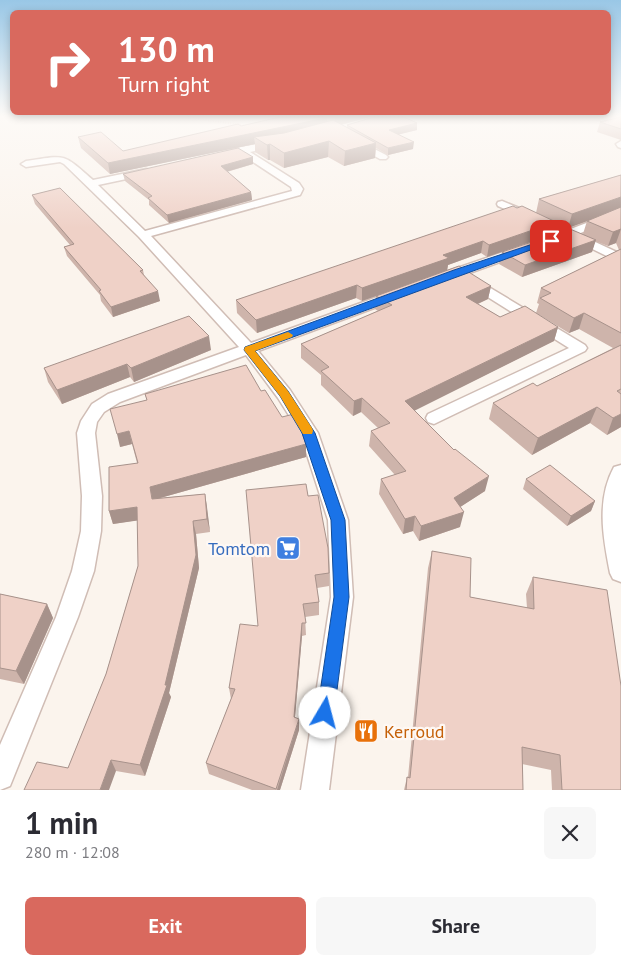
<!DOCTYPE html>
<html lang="en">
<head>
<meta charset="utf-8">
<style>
  :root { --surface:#fff; --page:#f7f7f7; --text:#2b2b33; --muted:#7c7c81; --accent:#d9695e }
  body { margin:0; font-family:"PT Sans",sans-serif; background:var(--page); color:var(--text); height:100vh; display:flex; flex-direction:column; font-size:19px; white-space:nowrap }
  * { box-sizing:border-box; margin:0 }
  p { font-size:16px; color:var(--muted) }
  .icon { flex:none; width:28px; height:28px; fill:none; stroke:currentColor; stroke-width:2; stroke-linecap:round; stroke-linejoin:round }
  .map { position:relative; height:790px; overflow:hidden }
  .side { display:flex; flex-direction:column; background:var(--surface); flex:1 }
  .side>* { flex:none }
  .top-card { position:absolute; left:10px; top:10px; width:601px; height:105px; border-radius:8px; box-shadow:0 2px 8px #0003; background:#d9695e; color:#fff; overflow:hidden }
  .pin { position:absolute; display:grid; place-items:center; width:42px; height:42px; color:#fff; margin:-21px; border-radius:10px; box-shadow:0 2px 8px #0006 }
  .me { position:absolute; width:55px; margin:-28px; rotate:8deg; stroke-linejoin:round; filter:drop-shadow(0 0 4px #0008) }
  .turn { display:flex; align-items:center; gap:18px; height:105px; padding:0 25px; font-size:22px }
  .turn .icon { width:65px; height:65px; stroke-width:2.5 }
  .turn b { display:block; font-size:35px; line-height:42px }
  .round { display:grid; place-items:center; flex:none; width:52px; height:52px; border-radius:8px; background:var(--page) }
  .headline { display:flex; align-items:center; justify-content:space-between; height:85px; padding:0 25px }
  h1 { font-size:30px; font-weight:600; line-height:38px }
  .primary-button { display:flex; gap:10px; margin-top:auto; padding:10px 25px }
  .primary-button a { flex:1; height:58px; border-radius:8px; background:var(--accent); color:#fff; font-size:20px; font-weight:600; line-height:58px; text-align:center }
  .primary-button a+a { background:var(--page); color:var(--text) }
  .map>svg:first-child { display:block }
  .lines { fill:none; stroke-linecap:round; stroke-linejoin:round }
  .minor-casing { stroke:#d0bdb5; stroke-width:3 }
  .path { stroke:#d4b4a9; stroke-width:2; stroke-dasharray:0.5 2; stroke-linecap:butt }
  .minor { fill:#fff; fill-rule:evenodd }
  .wall { fill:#ceb4ab; fill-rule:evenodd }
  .shaded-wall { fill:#a7928b }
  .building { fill:#efd1c7; stroke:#a7928b }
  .route { fill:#1a73e8; stroke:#114b97 }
  .slow { fill:#f59e0b }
  .labels { text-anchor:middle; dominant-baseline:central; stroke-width:4.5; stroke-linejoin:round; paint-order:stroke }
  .near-shop-label { font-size:18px; fill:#366cbe; stroke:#fef8f4; text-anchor:end }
  .near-food-label { font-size:18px; fill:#c56008; stroke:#fef8f4; text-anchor:start }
</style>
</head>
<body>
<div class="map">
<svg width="621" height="790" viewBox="0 0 621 790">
  <rect width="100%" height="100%" fill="#fbf4ed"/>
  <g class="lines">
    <defs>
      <path id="minor" d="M 357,140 L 386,155 L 388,157 L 386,159 L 380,159 L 354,145 L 354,141 Z
        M 275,141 L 280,144 L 278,146 L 250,152 L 299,183 L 303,189 L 300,195 L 151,236 L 251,343 L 391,292 L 396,291 L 403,295 L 401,298 L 258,351 L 290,390 L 318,433 L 348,520 L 353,597 L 329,790 L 301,790 L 331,597 L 328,520 L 300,433 L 278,398 L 246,355 L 120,402 L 104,412 L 97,422 L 95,433 L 102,496 L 101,531 L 94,571 L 78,617 L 10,786 L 0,790 L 0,745 L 56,617 L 72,571 L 81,531 L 82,496 L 77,433 L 81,421 L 92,404 L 108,394 L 239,347 L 139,237 L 64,164 L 60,162 L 26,167 L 21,164 L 26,161 C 67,155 62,153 93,180 L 146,169 L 150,170 L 150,174 L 98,185 L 145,231 L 292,191 L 291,187 L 241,154 L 221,158 L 216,155 L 241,147 Z
        M 621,141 L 621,148 L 618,147 L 616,144 Z
        M 502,201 L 534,214 L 536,216 L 530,219 L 526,218 L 498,206 L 497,204 L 498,202 Z
        M 621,210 L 621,217 L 578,234 L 621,254 L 621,263 L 570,238 L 556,243 L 550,239 L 552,236 Z
        M 521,246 L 525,247 L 527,250 L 525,253 L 450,280 L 440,280 L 439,277 L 440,274 Z
        M 472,277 L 585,345 L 587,348 L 585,351 L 434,424 L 428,422 L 426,418 L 428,414 L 569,348 L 467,284 L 465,281 Z
        M 621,465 L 621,582 L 613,579 L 610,573 C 603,538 596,500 614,467 Z"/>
    </defs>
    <use href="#minor" class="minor-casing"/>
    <path class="path" d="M 186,117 L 249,126"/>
    <use href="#minor" class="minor"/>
  </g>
  <path class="wall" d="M 280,117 L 370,117 L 341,125 L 347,128 L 347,125 L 417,123 L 417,130 L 399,134 L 413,149 L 388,155 L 376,148 L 375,158 L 344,166 L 328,157 L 284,168 L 270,160 L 268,160 L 255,152 L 255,144 L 110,174 L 81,148 L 78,137 L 123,151 L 241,126 Z
    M 621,117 L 621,140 L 597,132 L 600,122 Z
    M 253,157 L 253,164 L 227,172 L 251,192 L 252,200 L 169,223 L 149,205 L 149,200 L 125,181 L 123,174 Z
    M 621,175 L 621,427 L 607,435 L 590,423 L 532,455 L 489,419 L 493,403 L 537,386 L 613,348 L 579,329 L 569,333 L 536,313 L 539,304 L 537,303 L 541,288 L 619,250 L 616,243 L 608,246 L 595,241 L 592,252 L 522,277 L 499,264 L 502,252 L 487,257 L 481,253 L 448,265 L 447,270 L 491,286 L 488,299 L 478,304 L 500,317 L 558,327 L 554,341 L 414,410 L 485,491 L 460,507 L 460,527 L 419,541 L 413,531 L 403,534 L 379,494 L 381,479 L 395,475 L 369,446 L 371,431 L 378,428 L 361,412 L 353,416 L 321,385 L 321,375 L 301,358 L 301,344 L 378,311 L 375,309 L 376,296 L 362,301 L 356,298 L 257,333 L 237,313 L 236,300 L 517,208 L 536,213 L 539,199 ZM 587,221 L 583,234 L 502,252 L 553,234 L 556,223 L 568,228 Z
    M 32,195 L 143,270 L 144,275 L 160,301 L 113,317 L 101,301 L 100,295 L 67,256 L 64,247 L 70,245 L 35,204 Z
    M 211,350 L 134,382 L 130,377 L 62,404 L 48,382 L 44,368 Z
    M 261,391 L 306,457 L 160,498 L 205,494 L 210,532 L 196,534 L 199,568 L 169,693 L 171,697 L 145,776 L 116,771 L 68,768 L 106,674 L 138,566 L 138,520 L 113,524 L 109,511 L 137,463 L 132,444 L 120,447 L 147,400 L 145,394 Z
    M 526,479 L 595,501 L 591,511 L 567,526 L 523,489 Z
    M 308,496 L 329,573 L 329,586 L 317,588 L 319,602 L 319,615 L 305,617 L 306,635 L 302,636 L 295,717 L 299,730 L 280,790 L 252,790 L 209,774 L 206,763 L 231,699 L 229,688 L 258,626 Z
    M 432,551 L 470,597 L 527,608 L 526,594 L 533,577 L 621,790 L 552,790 L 551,770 L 522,764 L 523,790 L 404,790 L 407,777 L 408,777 L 428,568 Z
    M 0,594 L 47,604 L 53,618 L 24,684 L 0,679 Z"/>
  <path class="shaded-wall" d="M 327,117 L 327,125 L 326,128 L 254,137 L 255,144 L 110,174 L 108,163 Z
    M 335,117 L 370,117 L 335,126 Z
    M 417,123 L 417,130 L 389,137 L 389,130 Z
    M 329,141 L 328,157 L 284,168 L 284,153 Z
    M 414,142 L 413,149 L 388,155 L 388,148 Z
    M 376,143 L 375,158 L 344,166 L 345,151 Z
    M 270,144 L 270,160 L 268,160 L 267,145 Z
    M 253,157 L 253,164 L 222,173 L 221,166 Z
    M 251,192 L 252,200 L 169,223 L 167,215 Z
    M 621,197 L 621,209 L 568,228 L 572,214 Z
    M 556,222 L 553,234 L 487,257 L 489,245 Z
    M 621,229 L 616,243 L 608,246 L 613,232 Z
    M 596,240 L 592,252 L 522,277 L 525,265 Z
    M 483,241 L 481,253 L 448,265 L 447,271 L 362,301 L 362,288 L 443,255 Z
    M 357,285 L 356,298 L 257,333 L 256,320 Z
    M 491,286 L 488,299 L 464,310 L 466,297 Z
    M 158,291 L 160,301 L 113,317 L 111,307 Z
    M 584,313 L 579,329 L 569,333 L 574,318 Z
    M 558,327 L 554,341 L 404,416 L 405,401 Z
    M 209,336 L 211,350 L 134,382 L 131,368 Z
    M 127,364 L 130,377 L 62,404 L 57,390 Z
    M 362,398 L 361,412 L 353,416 L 354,401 Z
    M 597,407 L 590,423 L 532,455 L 538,438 Z
    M 621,414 L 621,427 L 607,435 L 613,418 Z
    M 129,431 L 132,444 L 120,447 L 117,434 Z
    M 306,444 L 306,457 L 153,500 L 155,512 L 150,487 Z
    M 489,476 L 485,491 L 451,513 L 454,498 Z
    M 205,494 L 207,507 L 210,532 L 207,519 Z
    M 595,501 L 591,511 L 567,526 L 571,516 Z
    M 137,507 L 141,520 L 113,524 L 109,511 Z
    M 464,512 L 460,527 L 419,541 L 421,526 Z
    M 415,516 L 413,531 L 403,534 L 405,519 Z
    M 193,521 L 196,534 L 199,568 L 169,693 L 171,697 L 145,776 L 140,765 L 165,685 Z
    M 47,604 L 53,618 L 24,684 L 16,671 Z
    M 302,623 L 302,636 L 294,728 L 294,717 Z
    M 299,719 L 299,730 L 280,790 L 277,790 Z
    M 111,760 L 116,771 L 109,790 L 100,790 Z"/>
  <path class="building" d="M 280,117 L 326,117 L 326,118 L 108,163 L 78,137 L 101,132 L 123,151 L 238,124 L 241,126 Z
    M 374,117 L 404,117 L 417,123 L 389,130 L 414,142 L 388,148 L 347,125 Z
    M 621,117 L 621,129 L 600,122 Z
    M 333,120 L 376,143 L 345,151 L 329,141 L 284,153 L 270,144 L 267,145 L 254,137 L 284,133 Z
    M 238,148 L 253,157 L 221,166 L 251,192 L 167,215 L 148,198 L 152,196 L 123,174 Z
    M 621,175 L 621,197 L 572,214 L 539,199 Z
    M 60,188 L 143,270 L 140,271 L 158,291 L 111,307 L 99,291 L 101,290 L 64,247 L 74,244 L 32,195 Z
    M 513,206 L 517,208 L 522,206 L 556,222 L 489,245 L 483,241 L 443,255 L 449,258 L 362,288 L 357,285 L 256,320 L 236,300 Z
    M 621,207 L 621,229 L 613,232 L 587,221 Z
    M 570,229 L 596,240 L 525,265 L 502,252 Z
    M 621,249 L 621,333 L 584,313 L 574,318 L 540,298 L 551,293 L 541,288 Z
    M 459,266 L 491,286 L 466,297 L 500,317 L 525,306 L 558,327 L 405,401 L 454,450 L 455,449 L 489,476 L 454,498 L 464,512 L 421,526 L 415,516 L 405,519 L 381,479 L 406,471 L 371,431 L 390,423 L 362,398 L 354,401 L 321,371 L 329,367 L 301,344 L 392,305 L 376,296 Z
    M 189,316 L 209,336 L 131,368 L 127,364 L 57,390 L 44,368 Z
    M 621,345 L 621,389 L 617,391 L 621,394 L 621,414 L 613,418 L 597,407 L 538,438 L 493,403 L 533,383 L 537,386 Z
    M 246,365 L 261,391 L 265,390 L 282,417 L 294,414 L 298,421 L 306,444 L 150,487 L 152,499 L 205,494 L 207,519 L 193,521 L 196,555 L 165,685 L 167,685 L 140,765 L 111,760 L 100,790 L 24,790 L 37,762 L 68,768 L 106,674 L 138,566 L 137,507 L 109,511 L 109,467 L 138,463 L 129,431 L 117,434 L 110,409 L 147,400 L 145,394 Z
    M 550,465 L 595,501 L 571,516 L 526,479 Z
    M 306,484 L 308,496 L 318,495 L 328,548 L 329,573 L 315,575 L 319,602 L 303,604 L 306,623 L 302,623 L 294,717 L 299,719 L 276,789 L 206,763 L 235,689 L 229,688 L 240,624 L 258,626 L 246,490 Z
    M 432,551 L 471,558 L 470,597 L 534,609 L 533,577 L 607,590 L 621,686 L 621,790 L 562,790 L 560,755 L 522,747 L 523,790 L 406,790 L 407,777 L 410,778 Z
    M 0,594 L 47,604 L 16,671 L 0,668 Z"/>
  <linearGradient id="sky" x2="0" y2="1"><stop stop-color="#99c7e6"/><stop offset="0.51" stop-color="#fdfaf7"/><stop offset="1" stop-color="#fdfaf7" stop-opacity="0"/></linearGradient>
  <rect width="621" height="228" fill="url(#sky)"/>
  <path class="route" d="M 548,239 L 555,241 L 255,351 L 288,391 L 315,433 L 345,520 L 349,597 L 334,713 L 332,719 L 325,721 L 319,719 L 317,713 L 334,597 L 331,520 L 302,433 L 280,396 L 244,350 L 245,347 L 454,270 Z"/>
  <path class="slow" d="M 288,332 L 293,335 L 292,337 L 255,351 L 288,391 L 312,428 L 313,431 L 312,434 L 303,434 L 280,396 L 244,350 L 245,347 Z"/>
  <defs>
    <symbol id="supermarket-square" viewBox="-11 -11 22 22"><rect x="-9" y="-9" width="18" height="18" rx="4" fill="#3f7fe0" stroke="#fef8f4"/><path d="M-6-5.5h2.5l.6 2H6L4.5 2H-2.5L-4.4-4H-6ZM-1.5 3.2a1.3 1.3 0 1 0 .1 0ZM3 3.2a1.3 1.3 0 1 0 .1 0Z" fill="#fff"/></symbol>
    <symbol id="restaurant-square" viewBox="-11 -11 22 22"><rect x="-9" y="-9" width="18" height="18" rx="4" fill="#e8710a" stroke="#fef8f4"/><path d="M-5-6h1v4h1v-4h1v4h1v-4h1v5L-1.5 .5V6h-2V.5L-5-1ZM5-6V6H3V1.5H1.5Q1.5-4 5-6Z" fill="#fff"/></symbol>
  </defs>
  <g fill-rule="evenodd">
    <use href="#supermarket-square" x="274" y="534" width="28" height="28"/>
    <use href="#restaurant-square" x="352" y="717" width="28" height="28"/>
  </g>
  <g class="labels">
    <g class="near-shop-label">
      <text x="270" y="548">Tomtom</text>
    </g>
    <g class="near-food-label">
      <text x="384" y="731">Kerroud</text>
    </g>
  </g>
</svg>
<div class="pin" style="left:551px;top:241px;background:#d93025"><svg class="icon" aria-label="arrive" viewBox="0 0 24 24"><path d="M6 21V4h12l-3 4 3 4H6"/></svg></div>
<svg class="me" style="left:325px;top:713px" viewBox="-20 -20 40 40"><circle r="19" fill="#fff"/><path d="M0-13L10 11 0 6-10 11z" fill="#1a73e8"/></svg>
<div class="top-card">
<div class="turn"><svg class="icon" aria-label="right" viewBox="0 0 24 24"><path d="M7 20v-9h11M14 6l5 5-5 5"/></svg><div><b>130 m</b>Turn right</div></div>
</div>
</div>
<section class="side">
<div class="headline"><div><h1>1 min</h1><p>280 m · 12:08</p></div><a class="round"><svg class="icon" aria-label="close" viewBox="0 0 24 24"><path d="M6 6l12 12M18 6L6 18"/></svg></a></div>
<div class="primary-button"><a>Exit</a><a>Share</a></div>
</section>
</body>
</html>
